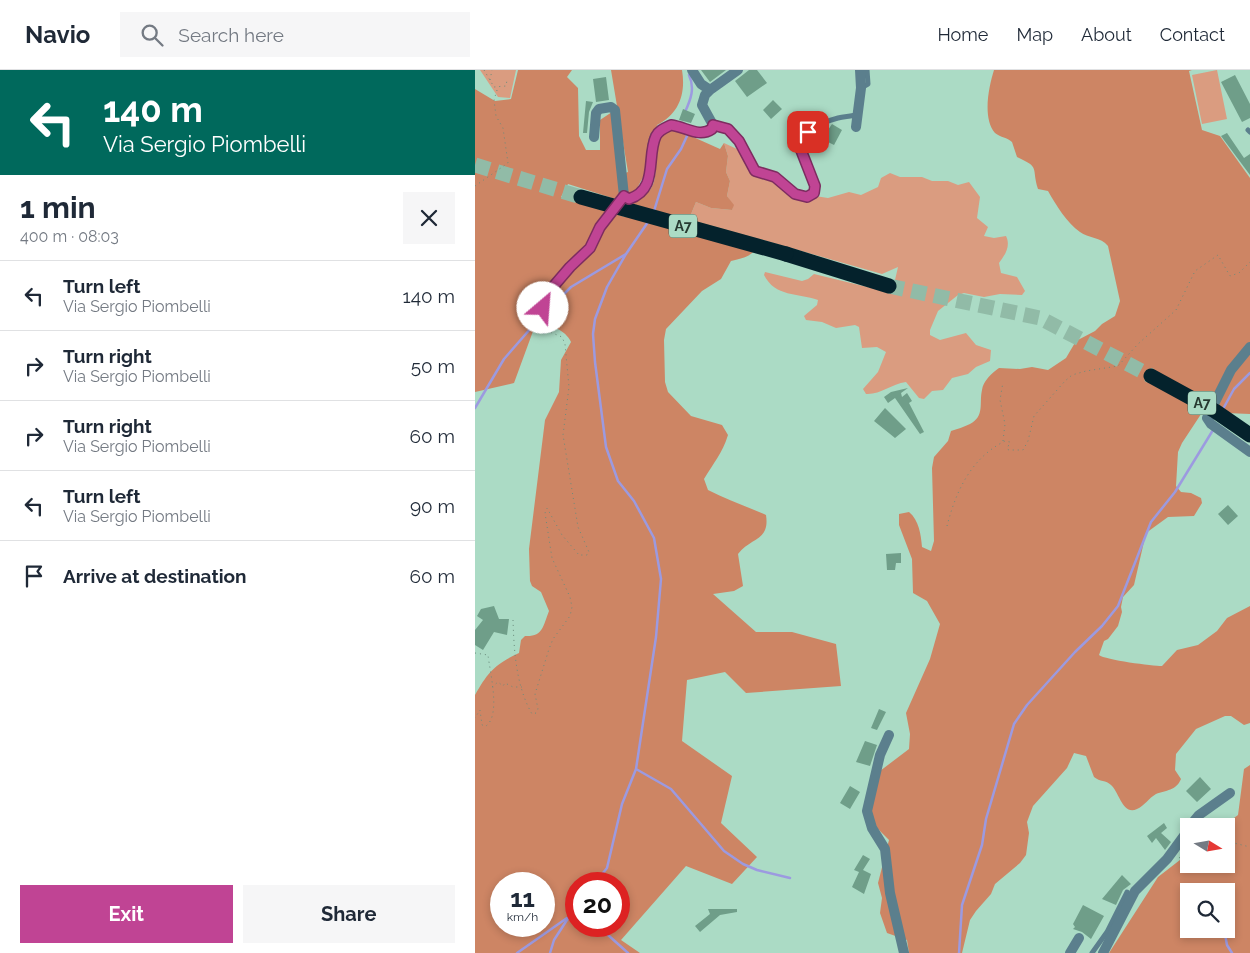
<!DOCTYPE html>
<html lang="en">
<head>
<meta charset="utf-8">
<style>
  :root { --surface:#fff; --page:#f6f6f7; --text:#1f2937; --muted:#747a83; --line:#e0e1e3; --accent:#c04494 }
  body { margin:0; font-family:Raleway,sans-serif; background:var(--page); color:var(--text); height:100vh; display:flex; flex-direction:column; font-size:19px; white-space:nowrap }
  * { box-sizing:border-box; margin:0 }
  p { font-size:16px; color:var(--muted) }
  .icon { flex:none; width:28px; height:28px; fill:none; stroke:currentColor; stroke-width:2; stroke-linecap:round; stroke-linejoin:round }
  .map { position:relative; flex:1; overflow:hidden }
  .panel { display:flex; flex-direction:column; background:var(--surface); width:475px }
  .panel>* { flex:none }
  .guide { background:#00695c; color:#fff; overflow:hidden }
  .needle { width:32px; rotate:101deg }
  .fabs { position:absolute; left:705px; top:748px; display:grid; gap:10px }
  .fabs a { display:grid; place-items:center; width:55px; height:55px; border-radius:0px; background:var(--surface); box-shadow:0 2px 8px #0003; font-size:25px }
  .speed { position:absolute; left:15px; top:802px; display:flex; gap:10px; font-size:25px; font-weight:700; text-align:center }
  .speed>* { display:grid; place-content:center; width:65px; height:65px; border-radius:50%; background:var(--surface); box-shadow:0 2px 8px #0003; line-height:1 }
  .speed small { font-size:12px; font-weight:400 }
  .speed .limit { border:8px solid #d22; background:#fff; color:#111 }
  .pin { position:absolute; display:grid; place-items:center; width:42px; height:42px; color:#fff; margin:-21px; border-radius:10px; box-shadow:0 2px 8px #0006 }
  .me { position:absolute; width:55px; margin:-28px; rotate:27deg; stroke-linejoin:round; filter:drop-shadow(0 0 4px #0008) }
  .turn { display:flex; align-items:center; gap:18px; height:105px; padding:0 20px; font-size:22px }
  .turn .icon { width:65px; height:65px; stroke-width:2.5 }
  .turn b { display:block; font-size:35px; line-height:42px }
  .round { display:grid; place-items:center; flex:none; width:52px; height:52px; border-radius:0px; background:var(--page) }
  .head { display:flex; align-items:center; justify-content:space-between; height:85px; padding:0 20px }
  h1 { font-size:30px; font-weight:700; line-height:38px }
  .primary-button { display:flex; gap:10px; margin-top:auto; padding:10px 20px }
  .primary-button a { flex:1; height:58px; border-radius:0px; background:var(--accent); color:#fff; font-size:20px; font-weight:700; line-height:58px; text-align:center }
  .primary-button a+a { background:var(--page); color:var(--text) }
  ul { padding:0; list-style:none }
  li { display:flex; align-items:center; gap:15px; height:70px; padding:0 20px; border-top:1px solid var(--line) }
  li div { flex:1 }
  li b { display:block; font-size:19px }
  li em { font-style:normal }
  header { display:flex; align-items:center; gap:30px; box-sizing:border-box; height:70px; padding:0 25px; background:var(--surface); border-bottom:1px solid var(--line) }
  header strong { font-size:24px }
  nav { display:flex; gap:28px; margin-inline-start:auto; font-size:18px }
  .search { width:350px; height:45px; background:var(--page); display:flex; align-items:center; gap:12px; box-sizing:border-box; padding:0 18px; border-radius:0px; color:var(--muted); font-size:19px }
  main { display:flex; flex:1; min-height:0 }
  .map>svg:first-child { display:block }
  .green { fill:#da9c80 }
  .forest { fill:#cd8564; fill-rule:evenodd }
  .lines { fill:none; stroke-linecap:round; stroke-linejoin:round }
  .stream { stroke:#9c9ae0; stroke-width:2.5 }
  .building { fill:#6f9e89 }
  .highway-tunnel { stroke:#91bba7; stroke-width:15; stroke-dasharray:15 8; stroke-linecap:butt }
  .path { stroke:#6a8c7c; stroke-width:1; stroke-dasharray:1 4; stroke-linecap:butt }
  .lane { stroke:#5b7f8d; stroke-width:5 }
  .street { stroke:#5b7f8d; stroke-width:10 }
  .highway { stroke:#04222c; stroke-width:15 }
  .highway-bridge { stroke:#04222c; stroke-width:15 }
  .route-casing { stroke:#7d2c60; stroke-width:12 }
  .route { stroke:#c04494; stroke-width:9 }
  .labels { text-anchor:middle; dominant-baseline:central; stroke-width:5; stroke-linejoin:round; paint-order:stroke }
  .shield { fill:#abdbc5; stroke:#4f6a5d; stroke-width:1 }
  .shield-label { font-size:14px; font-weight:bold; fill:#273a31 }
</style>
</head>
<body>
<header>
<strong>Navio</strong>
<div class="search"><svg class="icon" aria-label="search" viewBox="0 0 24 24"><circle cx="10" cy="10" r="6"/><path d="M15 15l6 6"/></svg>Search here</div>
<nav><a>Home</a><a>Map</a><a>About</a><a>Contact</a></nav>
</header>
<main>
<section class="panel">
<div class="guide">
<div class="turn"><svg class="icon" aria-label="left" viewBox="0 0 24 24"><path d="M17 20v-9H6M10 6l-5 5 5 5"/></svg><div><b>140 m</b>Via Sergio Piombelli</div></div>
</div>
<div class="head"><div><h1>1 min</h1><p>400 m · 08:03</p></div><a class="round"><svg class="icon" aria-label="close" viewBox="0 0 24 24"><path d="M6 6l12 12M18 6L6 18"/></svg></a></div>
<ul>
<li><svg class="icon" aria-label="left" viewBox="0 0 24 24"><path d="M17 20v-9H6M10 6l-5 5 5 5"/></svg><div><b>Turn left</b><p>Via Sergio Piombelli</p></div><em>140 m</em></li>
<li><svg class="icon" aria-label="right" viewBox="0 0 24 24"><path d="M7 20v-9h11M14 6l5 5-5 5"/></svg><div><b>Turn right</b><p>Via Sergio Piombelli</p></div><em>50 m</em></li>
<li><svg class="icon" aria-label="right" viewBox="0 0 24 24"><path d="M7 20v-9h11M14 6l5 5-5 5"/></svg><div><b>Turn right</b><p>Via Sergio Piombelli</p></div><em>60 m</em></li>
<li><svg class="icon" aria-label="left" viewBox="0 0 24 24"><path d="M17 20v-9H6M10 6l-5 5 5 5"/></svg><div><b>Turn left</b><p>Via Sergio Piombelli</p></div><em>90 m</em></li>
<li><svg class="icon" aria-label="arrive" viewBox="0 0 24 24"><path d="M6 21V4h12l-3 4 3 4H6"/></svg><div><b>Arrive at destination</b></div><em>60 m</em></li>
</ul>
<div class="primary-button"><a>Exit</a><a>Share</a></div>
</section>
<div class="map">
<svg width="775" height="883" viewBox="0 0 775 883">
  <rect width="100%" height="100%" fill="#abdbc5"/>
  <path class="green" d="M 5,0 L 41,0 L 35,28 L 23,27 Z
    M 742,0 L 752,49 L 727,54 L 717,5 Z
    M 249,73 L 262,79 L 266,77 L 273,96 L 279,103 L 299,109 L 318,125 L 332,130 L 340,126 L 353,128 L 374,122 L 386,125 L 403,117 L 406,108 L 415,103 L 425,107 L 447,107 L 457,111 L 473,111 L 483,115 L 494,112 L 505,127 L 502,148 L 513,157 L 509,166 L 519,168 L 531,166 C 536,176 530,185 524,193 L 526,203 L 542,207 L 550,221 L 547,225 L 525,224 L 509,227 L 489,223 L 483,225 L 463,241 L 455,260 L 455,265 L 465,270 L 491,263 L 501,275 L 516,280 L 515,291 L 501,297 L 493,304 L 477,308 L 468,320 L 457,321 L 449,329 L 444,328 L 431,312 C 416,314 405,325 391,324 L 388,319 L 403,302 L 411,282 L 402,277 L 387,278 L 384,257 L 380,255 L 361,258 L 347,252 L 331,250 L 329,246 L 342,235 L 343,230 C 323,223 300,227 289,205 L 290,202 L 327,211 L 333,209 L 339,204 L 417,223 L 423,197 L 407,204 L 214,149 L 221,132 L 236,138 L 257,140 L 258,135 L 252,126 L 255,111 L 251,102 L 253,86 Z"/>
  <path class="forest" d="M 43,0 L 97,0 L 92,7 L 103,18 L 104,66 L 111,80 L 125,80 L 125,50 L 137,42 L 144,105 L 153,102 L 136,0 L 207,0 C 211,24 204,44 182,55 L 173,98 L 154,133 C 198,119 169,89 189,61 L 198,58 L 245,79 L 249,73 L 253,86 L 251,102 L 255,111 L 252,126 L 259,135 L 257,140 L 236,138 L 221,132 L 214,149 L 285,169 C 280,186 272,187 256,191 L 246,209 L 227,221 L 191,259 L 189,270 L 190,312 L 193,322 L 216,346 L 247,355 L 253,365 C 247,384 239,392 229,409 L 233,420 C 252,430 271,436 291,445 C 295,471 276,467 263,484 L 268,516 L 259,521 L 238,524 L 281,562 L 317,562 L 361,574 L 366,616 L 271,623 L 250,602 L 212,610 L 207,671 L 257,706 L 246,753 L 282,787 L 257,814 L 211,796 L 146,870 L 165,883 L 0,883 L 0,625 C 13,602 20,594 44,583 L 46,570 L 50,566 C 68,567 68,556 74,541 L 66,522 L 57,516 L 55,511 L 54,479 L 70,350 L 84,322 L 86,290 L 96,272 C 91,260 74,254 61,253 L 39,313 L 0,322 L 0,19 L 20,31 L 36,29 ZM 93,114 L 153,133 L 150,147 L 86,127 ZM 26,814 L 69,814 L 69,856 L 26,856 ZM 101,814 L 144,814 L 144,856 L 101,856 Z
    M 519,0 L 717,0 L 714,1 L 727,60 L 745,66 L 775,108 L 775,344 L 751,343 L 734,332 L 707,373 L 703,382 L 701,416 L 706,422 L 716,423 L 726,428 L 727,433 L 719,446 L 693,447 L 671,463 L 659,515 L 648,527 L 646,537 L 647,542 L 643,556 L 633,569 L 629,571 L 624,585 C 630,590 678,596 687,596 L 702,580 L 723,575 L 742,561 L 752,548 L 775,536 L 775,653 L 769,655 L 756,646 L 750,646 L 721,659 L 701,684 L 700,700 L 706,709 C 701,721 691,720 681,724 C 674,728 669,736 662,739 C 648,746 644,722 636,715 C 631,710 625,712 619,707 L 611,686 L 599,683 L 592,698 L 558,736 L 552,752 L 554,763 L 551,785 L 545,793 L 520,814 L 516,824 L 501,841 L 495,850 L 487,883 L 434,883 L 432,870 L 412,863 L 405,843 L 407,828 L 403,813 L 414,770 L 396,752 L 394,742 L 405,701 L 434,679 L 435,664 L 431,643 L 455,589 L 465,554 L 452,531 L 438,523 L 437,489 L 424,455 L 424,444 L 434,442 C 444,450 446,465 447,477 L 456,481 L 459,471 L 457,398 L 459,387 L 473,371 L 476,361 C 482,359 489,357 495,354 C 510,346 504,333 507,320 C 508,311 517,303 524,298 L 545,299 L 557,297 L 573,300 L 591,288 L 601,271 L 620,261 L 627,254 L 640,246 L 645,231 L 633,176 C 626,167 613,168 605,162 C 592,153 581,135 573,121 L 563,119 C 556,97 566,98 542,87 L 537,72 C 532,67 526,68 520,63 C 507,48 514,16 519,0 Z
    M 775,695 L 775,883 L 634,883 L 683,807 L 714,783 L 714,794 L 751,794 L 751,756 L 748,756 L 763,745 L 769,699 ZM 751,821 L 751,859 L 714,859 L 714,821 Z"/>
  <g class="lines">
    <path class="stream" d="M 210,42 C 216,29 220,18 214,5
      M 179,141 L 192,99 L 206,79 L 212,66 L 210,61
      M 67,246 L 96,217 L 151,184 L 173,152
      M 0,338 L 29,289 L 63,250
      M 748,339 L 759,319 L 775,303
      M 161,699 L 196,719 L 249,781 L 268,794 L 282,800 L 315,808
      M 119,814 L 132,798 L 147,734 L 161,699 L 181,567 L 186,509 L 179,468 L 159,431 L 143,411 L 131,377 L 120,292 L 118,264 L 120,249 L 132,217 L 151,184
      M 123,856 L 153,883
      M 749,859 L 752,875 L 757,883
      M 42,883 L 92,848
      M 75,883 L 79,870 L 101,836
      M 484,883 L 487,835 L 507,775 L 511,749 L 539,654 L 552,635 L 600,582 L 627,556 L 643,536 L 676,452 L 700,422 L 738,360"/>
  </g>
  <path class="building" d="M 226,0 L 251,0 L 235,12 Z
    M 274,0 L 282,0 L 292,13 L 272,27 L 260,11 Z
    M 760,5 L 775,34 L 775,48 L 767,52 L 746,12 Z
    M 131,7 L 134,30 L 121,32 L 118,9 Z
    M 298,30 L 307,39 L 296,49 L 288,40 Z
    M 111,31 L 118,32 L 114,42 L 112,63 L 108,63 Z
    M 208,39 L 220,44 L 216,53 L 204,50 Z
    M 357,54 L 367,60 L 359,75 L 347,69 Z
    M 752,63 L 769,88 L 775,84 L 775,105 L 746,66 Z
    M 433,318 L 426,323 L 427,327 L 432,323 L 437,331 L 434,333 L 449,362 L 445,364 L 420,328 L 413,333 L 409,327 L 416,322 Z
    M 410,338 L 431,359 L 420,368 L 399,351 Z
    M 753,435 L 763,446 L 753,455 L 743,444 Z
    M 426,483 L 426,493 L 421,493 L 420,500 L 412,500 L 411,484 Z
    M 19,536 L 24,549 L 34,549 L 32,565 L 19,562 L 8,580 L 0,575 L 0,560 L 8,550 L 2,546 L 6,539 Z
    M 404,639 L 411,642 L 402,660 L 396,658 Z
    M 390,671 L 402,675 L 395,696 L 381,692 Z
    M 725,707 L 736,719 L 722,732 L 711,721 Z
    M 375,716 L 385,722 L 375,739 L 365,733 Z
    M 689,753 L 692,758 L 686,763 L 696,772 L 690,780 L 681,768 L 677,773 L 672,766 Z
    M 388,785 L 395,789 L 388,800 L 396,804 L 389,824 L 377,817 L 384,802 L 379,800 Z
    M 647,805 L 656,814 L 648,820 L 641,835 L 627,829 Z
    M 608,835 L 629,846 L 616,869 L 607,862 L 598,859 L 600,857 L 598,854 Z
    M 233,839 L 262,839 L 262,842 L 245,845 L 225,862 L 220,856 L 235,844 Z"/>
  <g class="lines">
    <path class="highway-tunnel" d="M 0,95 L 106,127
      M 414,216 L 565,248 L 676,306"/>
    <path class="path" d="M 9,0 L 19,17 L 31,16 L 32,10
      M 15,10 L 17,0
      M 0,116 L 33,93 L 28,58 L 21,46 L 19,30 L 23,17
      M 528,371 L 530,354 L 525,330 L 528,312
      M 472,456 C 481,421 496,388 530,371 L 535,372 L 532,379 L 534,380 L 548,380 L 553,371 L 559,346 L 590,311 L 597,305 L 611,301 L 643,296 L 663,274 L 701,240 L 720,201 L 743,185 L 755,206 L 764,203 L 775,192
      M 38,550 C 39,581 41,616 57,644 L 61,643 L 63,639 L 60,624 L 74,579 L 78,569 L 95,546 L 97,537 L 95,527 L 77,488 L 70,443 L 72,438 L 87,465 L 104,485 L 112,485 L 114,482 L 103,457 L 88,365 L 94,317 L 90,274 L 87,267 L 75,262
      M 0,583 L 13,585 C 15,603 26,645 11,656 L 7,655 L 5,640 L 0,648
      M 17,617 L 23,612 L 28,616 L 30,613 L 38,617 L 47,617
      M 751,771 L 775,777
      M 704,788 L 714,781"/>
    <path class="lane" d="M 386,18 L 393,14 L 392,0
      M 238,55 L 253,59 L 264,71 L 279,101 L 300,107 L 320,124 L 332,127 L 339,123 L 340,116 L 324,75 C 330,60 348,52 363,48 C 370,46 377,47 383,44
      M 773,60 L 775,62
      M 69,261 L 64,250 L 71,225 L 95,197 L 115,179 L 125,157 L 139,139
      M 617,883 L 632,862 L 652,822"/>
    <path class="street" d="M 217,0 L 226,14 L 235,20
      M 381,57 L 386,18 L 385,0
      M 119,67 L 121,43 L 124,39 L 136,37 L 140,40 L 149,126 L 154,129 C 184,119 171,87 180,66 C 184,60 190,58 196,55 L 226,63 L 237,59 L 238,55 L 227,35 L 230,25 L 235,20 L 263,0
      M 775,277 L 756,300 L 732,348 L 736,354 L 775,382
      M 414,665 L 405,685 L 392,741 L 397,758 L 410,779 L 415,823 L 429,883
      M 715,756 L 724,745 L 755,723
      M 595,883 L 604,868
      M 628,883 L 660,821 L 692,789 L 714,759"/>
    <path class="highway" d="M 311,184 L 414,216"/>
    <path class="highway-bridge" d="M 106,127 L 311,184
      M 676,306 L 740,341 L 775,365"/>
  </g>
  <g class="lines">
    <defs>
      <path id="route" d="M 68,238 L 71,225 L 95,197 L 115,178 L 125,157 L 149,126 L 154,129 C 184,119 171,87 181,66 C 184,60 190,58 196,55 C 211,57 224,68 237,59 L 238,55 L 253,59 L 264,71 L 280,101 L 300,107 L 320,124 L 332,127 L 339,123 L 340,116 L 324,75 L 333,62"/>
    </defs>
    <use href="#route" class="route-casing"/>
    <use href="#route" class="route"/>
  </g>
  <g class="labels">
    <g class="shield">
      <rect x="194" y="144.5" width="28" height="23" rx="4"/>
      <rect x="713" y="321.5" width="28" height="23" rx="4"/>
    </g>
    <g class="shield-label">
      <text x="208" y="156">A7</text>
      <text x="727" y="333">A7</text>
    </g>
  </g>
</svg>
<div class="fabs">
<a><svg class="needle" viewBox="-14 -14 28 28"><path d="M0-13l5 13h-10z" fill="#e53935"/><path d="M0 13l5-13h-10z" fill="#747a83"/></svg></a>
<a><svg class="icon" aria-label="search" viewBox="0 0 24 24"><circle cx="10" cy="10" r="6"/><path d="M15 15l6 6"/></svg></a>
</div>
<div class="speed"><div>11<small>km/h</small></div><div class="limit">20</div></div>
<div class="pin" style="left:333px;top:62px;background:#d93025"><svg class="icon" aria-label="arrive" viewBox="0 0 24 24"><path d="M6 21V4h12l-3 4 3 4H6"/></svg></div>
<svg class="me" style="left:68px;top:238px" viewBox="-20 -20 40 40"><circle r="19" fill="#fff"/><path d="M0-13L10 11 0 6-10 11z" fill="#c04494"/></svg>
</div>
</main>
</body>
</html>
